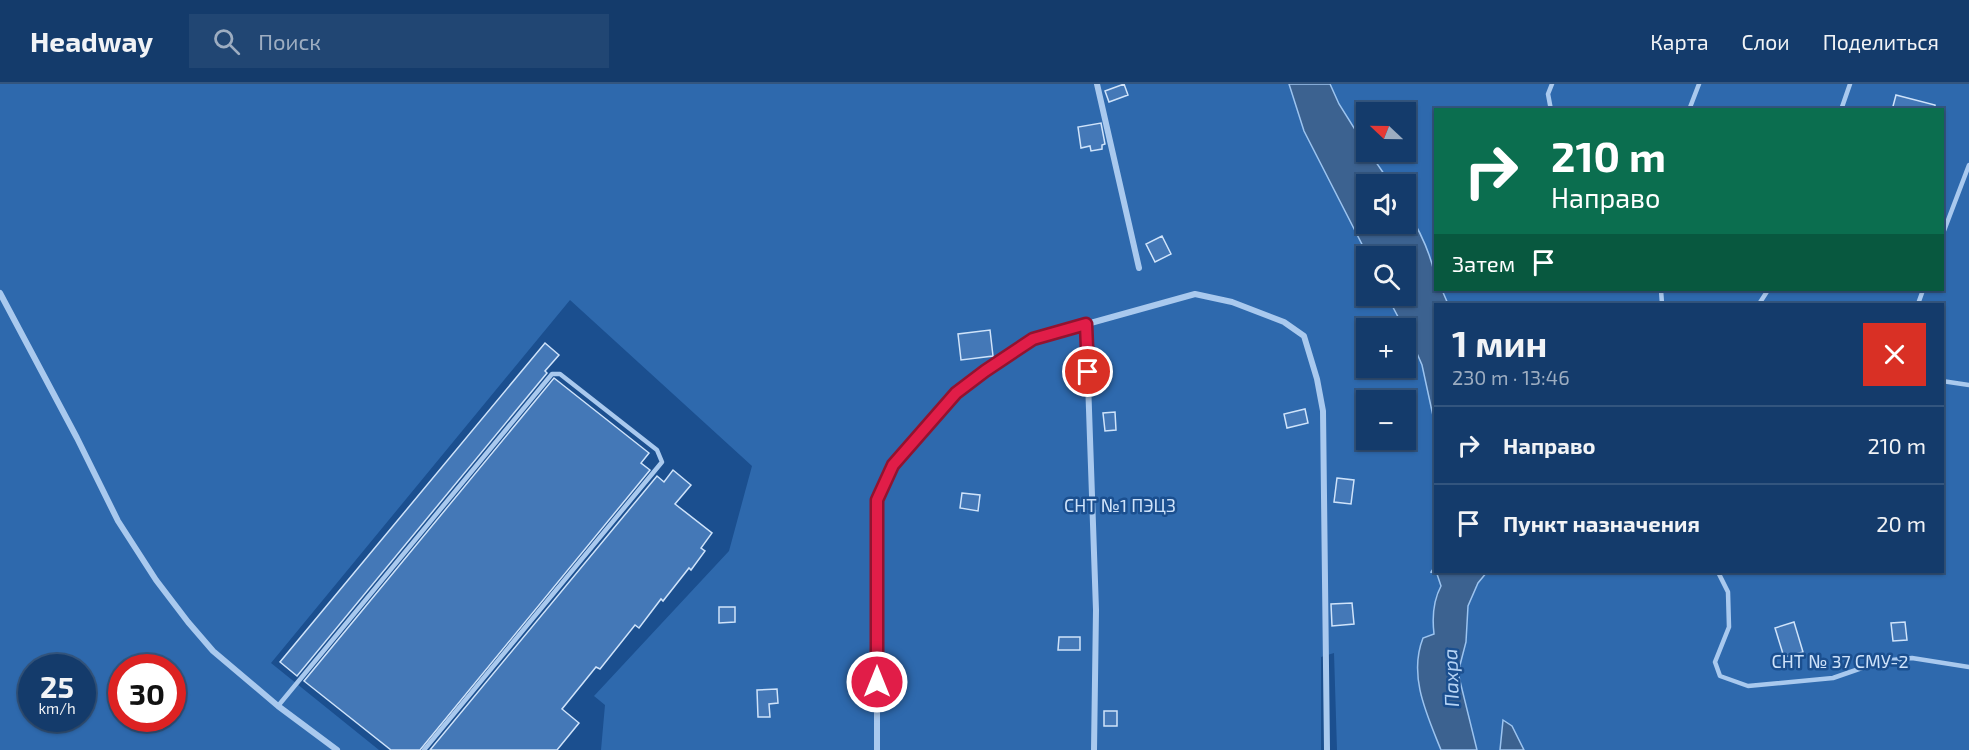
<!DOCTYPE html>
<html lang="ru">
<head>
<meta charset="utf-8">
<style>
  :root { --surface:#143b6b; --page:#214673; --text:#f1f3f6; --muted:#9dadc1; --line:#33557e }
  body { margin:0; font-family:"Exo 2",sans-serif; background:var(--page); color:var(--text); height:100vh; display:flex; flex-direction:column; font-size:22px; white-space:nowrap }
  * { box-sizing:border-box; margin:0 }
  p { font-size:20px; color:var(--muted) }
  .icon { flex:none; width:33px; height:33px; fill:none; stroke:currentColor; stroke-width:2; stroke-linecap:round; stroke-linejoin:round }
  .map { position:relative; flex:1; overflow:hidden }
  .details { position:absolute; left:1434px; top:219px; width:510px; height:270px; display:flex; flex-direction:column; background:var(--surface); border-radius:0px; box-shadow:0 2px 4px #0004,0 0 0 2px var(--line) }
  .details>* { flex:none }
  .guide { position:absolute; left:1434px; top:24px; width:510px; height:183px; border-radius:0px; box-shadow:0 2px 4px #0004,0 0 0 2px var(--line); background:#0b6e4f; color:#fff; overflow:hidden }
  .needle { width:39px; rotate:292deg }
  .controls { position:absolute; left:1356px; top:18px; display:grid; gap:12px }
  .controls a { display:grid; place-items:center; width:60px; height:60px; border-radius:0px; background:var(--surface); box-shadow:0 2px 4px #0004,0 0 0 2px var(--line); font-size:30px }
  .speed { position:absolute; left:18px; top:570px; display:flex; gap:12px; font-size:30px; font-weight:700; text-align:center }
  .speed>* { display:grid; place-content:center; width:78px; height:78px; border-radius:50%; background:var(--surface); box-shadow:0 2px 4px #0004,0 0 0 2px var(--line); line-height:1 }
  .speed small { font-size:15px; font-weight:400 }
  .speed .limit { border:9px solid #d22; background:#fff; color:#111 }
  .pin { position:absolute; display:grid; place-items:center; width:51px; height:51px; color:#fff; margin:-26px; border:3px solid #fff; border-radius:50%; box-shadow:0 2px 6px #0007 }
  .me { position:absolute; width:66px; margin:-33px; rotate:0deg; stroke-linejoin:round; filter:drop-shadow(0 0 4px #0008) }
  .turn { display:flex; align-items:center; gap:21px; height:126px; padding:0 18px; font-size:27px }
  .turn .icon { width:78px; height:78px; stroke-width:2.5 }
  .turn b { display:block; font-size:42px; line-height:51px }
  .then { display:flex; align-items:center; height:57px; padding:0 18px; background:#0003; gap:12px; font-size:22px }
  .round { display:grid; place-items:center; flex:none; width:63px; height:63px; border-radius:0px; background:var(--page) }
  .summary { display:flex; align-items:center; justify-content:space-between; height:102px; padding:0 18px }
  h1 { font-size:36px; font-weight:700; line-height:45px }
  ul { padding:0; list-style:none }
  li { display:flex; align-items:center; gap:18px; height:78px; padding:0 18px; border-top:2px solid var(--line) }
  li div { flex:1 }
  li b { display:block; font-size:22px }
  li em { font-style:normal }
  header { display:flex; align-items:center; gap:36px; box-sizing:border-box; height:84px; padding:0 30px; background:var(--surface); border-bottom:2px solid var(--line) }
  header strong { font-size:28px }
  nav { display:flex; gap:33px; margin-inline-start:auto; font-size:21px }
  .search { width:420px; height:54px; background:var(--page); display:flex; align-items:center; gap:15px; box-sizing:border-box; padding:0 21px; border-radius:0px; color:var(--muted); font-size:22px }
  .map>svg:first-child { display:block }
  .green { fill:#2e69ad; fill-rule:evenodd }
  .water { fill:#3c6290; stroke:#9cc4f0; stroke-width:1.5 }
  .building { fill:#4478b7; stroke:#cfe3fa; stroke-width:1.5 }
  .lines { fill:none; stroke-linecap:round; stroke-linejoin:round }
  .lane { stroke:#a9c9ee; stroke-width:4.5 }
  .street { stroke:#a9c9ee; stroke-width:6 }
  .route-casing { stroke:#92132f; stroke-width:15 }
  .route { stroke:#e11d48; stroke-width:10 }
  .labels { text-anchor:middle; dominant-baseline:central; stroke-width:5; stroke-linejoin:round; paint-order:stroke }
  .park-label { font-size:18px; fill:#cfe3fa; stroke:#1b4f8f }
  .water-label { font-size:20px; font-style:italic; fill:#b5d3f5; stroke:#1b4f8f }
</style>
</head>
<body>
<header>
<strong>Headway</strong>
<div class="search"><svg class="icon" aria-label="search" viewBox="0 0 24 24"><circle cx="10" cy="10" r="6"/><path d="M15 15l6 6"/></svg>Поиск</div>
<nav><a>Карта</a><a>Слои</a><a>Поделиться</a></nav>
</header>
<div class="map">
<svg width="1969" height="666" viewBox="0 0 1969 666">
  <rect width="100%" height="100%" fill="#1b4f8f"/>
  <path class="green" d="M 0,0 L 1289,0 L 1304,47 L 1368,172 L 1366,212 L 1387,212 L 1404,244 L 1366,244 L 1366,284 L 1406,284 L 1406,248 L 1422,281 L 1435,341 L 1436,482 L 1432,487 L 1437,490 L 1441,502 C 1433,517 1432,533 1434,550 C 1399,574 1429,635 1441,666 L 1337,666 L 1334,569 L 1321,573 L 1321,666 L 601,666 L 605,621 L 594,612 L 729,467 L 752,382 L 570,216 L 271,579 L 379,666 L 0,666 ZM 1366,316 L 1406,316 L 1406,356 L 1366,356 ZM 32,584 L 82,584 L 82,634 L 32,634 ZM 122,584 L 172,584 L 172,634 L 122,634 Z
    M 1330,0 L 1969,0 L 1969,666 L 1524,666 L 1512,642 L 1503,637 L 1500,666 L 1477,666 L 1459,593 L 1460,581 L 1466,558 L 1468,522 L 1478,499 L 1487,488 L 1942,488 L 1942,220 L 1448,220 L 1442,206 L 1942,206 L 1942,26 L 1436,26 L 1435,190 L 1415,138 L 1406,124 L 1406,100 L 1391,100 L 1369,68 L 1406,68 L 1406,28 L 1366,28 L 1366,63 L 1339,20 Z"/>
  <path class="water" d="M 1289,0 L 1330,0 L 1339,20 L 1366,63 L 1366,68 L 1369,68 L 1391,100 L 1366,100 L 1366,140 L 1406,140 L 1406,124 C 1420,147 1436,178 1436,206 L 1442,206 L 1448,220 L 1436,220 L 1435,341 L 1422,281 L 1406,244 L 1404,244 L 1387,212 L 1406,212 L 1406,172 L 1368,172 L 1304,47 Z
    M 1435,482 L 1436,488 L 1487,488 L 1478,499 L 1468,522 L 1466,558 L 1460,581 L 1459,593 L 1477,666 L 1441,666 C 1427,631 1408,592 1423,554 L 1434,550 C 1432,533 1433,517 1441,502 L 1437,490 L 1431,488 Z
    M 1503,636 L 1512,642 L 1524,666 L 1500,666 Z"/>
  <path class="building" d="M 1124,0 L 1128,11 L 1109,18 L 1105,7 Z
    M 1896,11 L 1935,21 L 1935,26 L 1892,26 Z
    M 1101,39 L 1105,60 L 1102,61 L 1102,65 L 1091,67 L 1090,62 L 1081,64 L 1078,43 Z
    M 1162,152 L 1171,170 L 1155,178 L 1146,160 Z
    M 990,246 L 993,272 L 961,276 L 958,250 Z
    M 545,259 L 559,271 L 545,287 L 547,289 L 297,592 L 280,578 Z
    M 554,294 L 649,369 L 641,379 L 650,386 L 420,666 L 391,666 L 304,597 Z
    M 1305,325 L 1308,339 L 1287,344 L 1284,330 Z
    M 1115,328 L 1116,346 L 1105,347 L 1103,329 Z
    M 673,386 L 691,401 L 675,420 L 712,449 L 701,464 L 705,467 L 691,486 L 689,484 L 663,517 L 661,515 L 639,544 L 635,541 L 600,585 L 596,583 L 562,625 L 579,639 L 557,666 L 430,666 L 657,392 L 664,398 Z
    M 1337,394 L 1354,396 L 1351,420 L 1334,418 Z
    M 962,409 L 980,411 L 978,427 L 960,424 Z
    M 1352,519 L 1354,540 L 1332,542 L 1331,520 Z
    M 719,523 L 735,523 L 735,538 L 719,539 Z
    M 1794,538 L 1803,568 L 1784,573 L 1775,544 Z
    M 1905,538 L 1907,556 L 1893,557 L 1891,539 Z
    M 1059,553 L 1080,553 L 1080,566 L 1058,566 Z
    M 777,605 L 778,619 L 769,620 L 770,633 L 758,633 L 757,606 Z
    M 1104,627 L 1117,627 L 1117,642 L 1104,642 Z"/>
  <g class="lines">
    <path class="lane" d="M 1551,26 L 1548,10 L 1552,0
      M 1689,26 L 1699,0
      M 1841,26 L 1850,0
      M 1942,152 L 1969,81
      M 1661,206 L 1662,220
      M 1759,220 L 1768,206
      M 1918,220 L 1923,206
      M 1942,297 L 1969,301
      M 1718,488 L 1728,508 L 1729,543 L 1715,578 L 1720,592 L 1748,602 L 1833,594 L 1882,577 L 1912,574 L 1969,583
      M 278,622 L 552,290 L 560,290 L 657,366 L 662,378 L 424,666"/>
    <path class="street" d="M 1097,0 L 1139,184
      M 0,209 L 77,354 L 118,437 L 156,496 L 188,538 L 213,567 L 278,622 L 337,666
      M 1086,240 L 1096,526 L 1094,666
      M 877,666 L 877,416 L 893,381 L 956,309 L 1023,261 L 1033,255 L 1195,210 L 1232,218 L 1284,238 L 1304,252 L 1317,295 L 1323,327 L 1327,666"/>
  </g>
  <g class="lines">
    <defs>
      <path id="route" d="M 877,598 L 877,416 L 893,381 L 956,309 L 985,287 L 1033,255 L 1086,240 L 1088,288"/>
    </defs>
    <use href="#route" class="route-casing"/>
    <use href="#route" class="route"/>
  </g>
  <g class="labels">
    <g class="park-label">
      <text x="1120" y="421">СНТ №1 ПЭЦЗ</text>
      <text x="1840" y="577">СНТ № 37 СМУ-2</text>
    </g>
    <g class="water-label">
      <text transform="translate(1450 594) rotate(-92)">Пахра</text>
    </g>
  </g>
</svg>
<div class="controls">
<a><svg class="needle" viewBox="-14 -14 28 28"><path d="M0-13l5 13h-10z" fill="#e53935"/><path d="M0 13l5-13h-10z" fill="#9dadc1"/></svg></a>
<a><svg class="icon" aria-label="sound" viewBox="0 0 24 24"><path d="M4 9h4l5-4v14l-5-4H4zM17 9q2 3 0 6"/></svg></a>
<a><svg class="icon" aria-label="search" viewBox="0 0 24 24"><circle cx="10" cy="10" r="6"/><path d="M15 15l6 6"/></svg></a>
<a>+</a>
<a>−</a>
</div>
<div class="speed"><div>25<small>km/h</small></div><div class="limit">30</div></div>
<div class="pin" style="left:1088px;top:288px;background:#d93025"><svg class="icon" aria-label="arrive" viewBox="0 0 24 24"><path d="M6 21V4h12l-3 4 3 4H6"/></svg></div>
<svg class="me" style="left:877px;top:598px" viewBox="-20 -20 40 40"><circle r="17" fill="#e11d48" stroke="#fff" stroke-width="3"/><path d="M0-11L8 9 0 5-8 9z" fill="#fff"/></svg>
<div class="guide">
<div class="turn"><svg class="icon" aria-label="right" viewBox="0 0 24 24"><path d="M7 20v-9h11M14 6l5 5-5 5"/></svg><div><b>210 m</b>Направо</div></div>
<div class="then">Затем<svg class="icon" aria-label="arrive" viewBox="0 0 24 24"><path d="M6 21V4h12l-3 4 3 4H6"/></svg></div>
</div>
<section class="details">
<div class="summary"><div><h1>1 мин</h1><p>230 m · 13:46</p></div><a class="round" style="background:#d93025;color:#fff"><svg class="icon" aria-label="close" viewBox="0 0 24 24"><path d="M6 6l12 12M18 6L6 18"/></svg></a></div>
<ul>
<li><svg class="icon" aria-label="right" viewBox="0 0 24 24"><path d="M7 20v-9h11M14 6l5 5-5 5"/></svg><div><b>Направо</b></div><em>210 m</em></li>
<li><svg class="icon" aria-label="arrive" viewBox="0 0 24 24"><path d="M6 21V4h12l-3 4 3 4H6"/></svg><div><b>Пункт назначения</b></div><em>20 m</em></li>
</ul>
</section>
</div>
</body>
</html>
